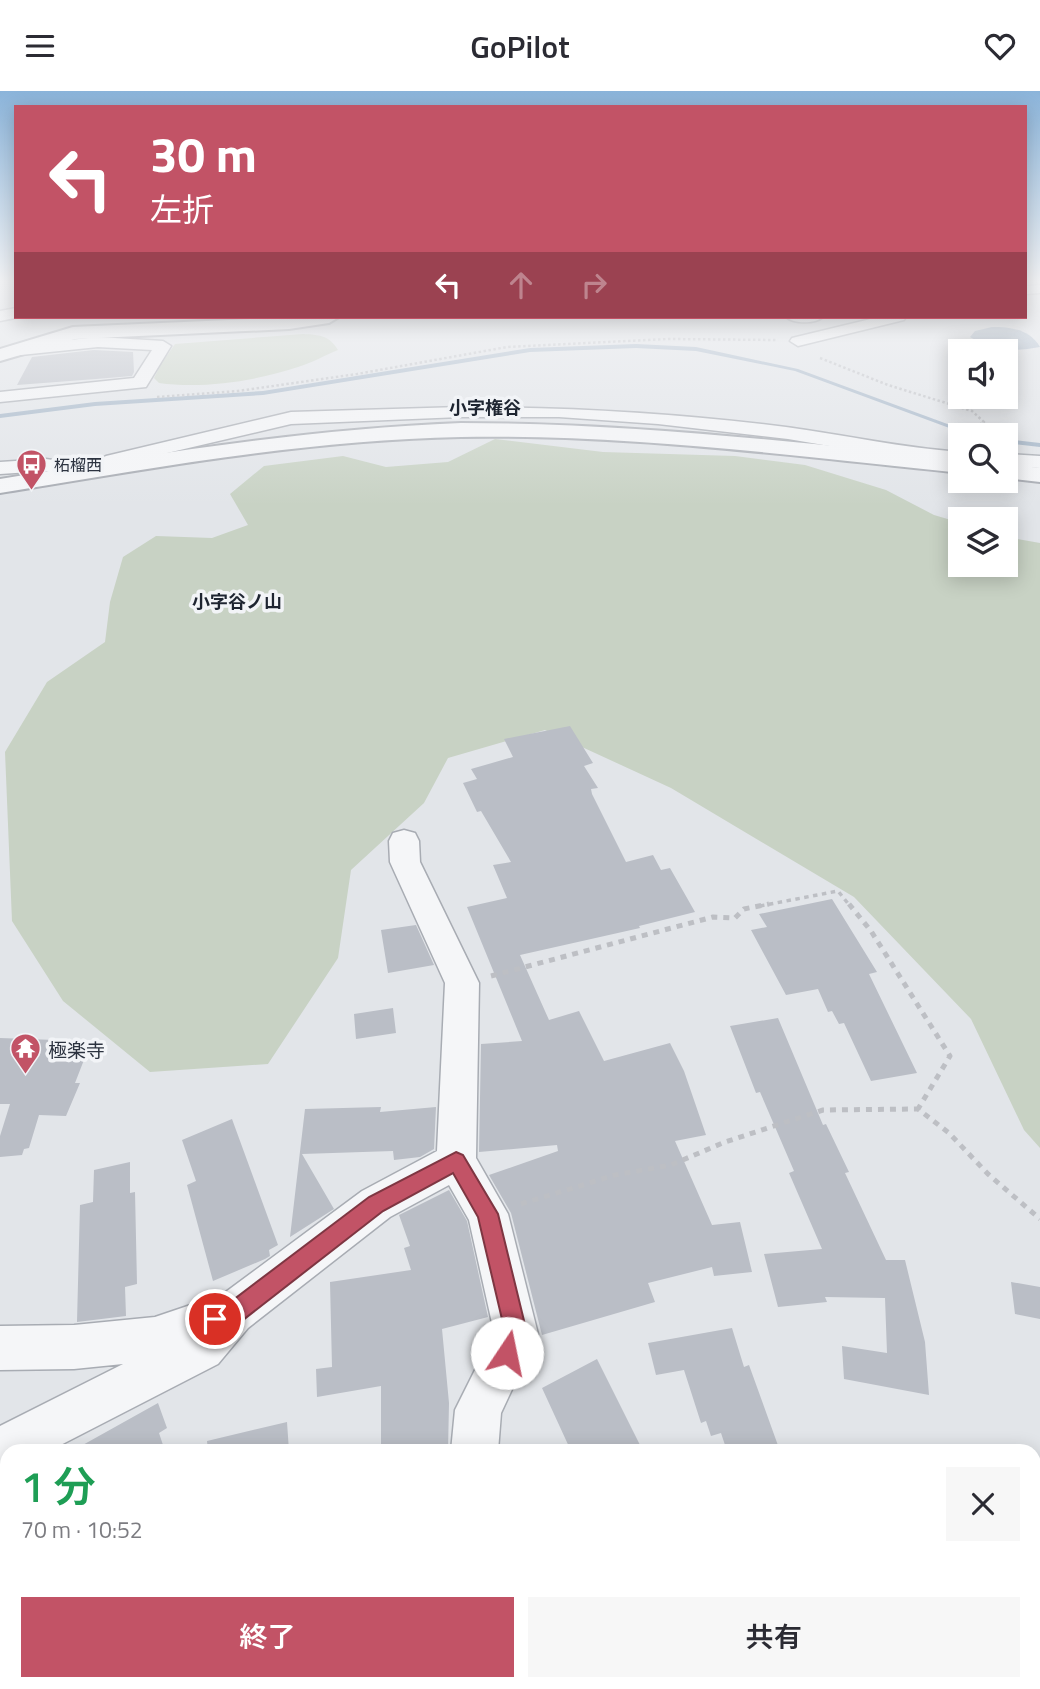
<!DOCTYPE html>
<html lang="ja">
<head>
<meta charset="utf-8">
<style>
  :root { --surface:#fff; --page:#f7f7f7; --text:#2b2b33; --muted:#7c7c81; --accent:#c25366 }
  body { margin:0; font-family:"Titillium Web","Noto Sans JP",sans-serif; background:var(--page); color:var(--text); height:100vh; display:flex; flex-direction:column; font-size:26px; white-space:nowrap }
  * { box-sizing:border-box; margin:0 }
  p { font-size:23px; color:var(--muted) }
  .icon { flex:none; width:38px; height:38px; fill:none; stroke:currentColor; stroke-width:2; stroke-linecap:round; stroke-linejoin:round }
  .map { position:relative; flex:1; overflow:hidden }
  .side { position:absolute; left:0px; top:1353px; width:1041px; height:247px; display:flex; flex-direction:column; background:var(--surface); border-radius:21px 21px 0 0; box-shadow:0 4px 18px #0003 }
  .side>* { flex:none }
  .hud { position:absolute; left:14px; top:14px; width:1013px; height:214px; border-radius:0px; box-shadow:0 4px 18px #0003; background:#c25366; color:#fff; overflow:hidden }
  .fabs { position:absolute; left:948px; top:248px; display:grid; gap:14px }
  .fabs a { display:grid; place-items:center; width:70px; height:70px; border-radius:0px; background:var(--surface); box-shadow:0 4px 18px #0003; font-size:35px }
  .pin { position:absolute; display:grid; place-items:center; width:60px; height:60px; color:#fff; margin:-30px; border:4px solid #fff; border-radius:50%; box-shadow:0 2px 7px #0007 }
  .me { position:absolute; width:77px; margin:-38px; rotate:11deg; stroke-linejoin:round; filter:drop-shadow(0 0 5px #0008) }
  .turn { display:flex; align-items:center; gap:24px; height:147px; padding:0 21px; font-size:32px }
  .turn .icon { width:91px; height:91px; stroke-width:2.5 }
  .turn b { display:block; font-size:49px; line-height:60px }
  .lanes { display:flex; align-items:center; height:66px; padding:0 21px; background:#0003; justify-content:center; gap:35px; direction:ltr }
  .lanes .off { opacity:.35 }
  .round { display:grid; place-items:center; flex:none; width:74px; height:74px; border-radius:0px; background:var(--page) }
  .overview { display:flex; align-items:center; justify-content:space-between; height:119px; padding:0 21px }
  h1 { font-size:42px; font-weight:600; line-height:52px; color:#1e9e55 }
  .button { display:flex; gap:14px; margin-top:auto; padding:14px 21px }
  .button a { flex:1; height:80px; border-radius:0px; background:var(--accent); color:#fff; font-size:28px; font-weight:600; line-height:80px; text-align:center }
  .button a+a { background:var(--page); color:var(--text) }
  header { display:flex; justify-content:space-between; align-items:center; height:91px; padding:0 21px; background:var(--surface); font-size:32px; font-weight:600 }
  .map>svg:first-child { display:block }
  .green { fill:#c8d2c4 }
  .water { fill:#a1b3c6 }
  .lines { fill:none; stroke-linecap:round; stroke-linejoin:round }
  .stream { fill:#a1b3c6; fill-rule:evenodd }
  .building { fill:#babec6 }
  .minor-casing { stroke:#a8acb3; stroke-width:3 }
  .tertiary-casing { stroke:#a8acb3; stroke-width:4 }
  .path-far2 { stroke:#bdbfc4; stroke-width:2.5; stroke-dasharray:2.5 2.5; stroke-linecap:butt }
  .path-far1 { stroke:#bdbfc4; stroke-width:3.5; stroke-dasharray:4.5 4.5; stroke-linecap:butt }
  .path { stroke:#bdbfc4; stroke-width:5; stroke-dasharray:6 6; stroke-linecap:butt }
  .minor { fill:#f5f6f8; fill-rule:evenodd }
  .tertiary { fill:#f5f6f8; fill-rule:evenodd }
  .route { fill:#c25366; stroke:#7e3642; stroke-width:2 }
  .labels { text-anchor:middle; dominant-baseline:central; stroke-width:7; stroke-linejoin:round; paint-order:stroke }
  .far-poi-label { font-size:16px; fill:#2c3340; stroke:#f2f4f7; text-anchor:start }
  .far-neighbourhood-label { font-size:18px; font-weight:bold; fill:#1e2531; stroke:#f2f4f7 }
  .poi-label { font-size:19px; fill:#2c3340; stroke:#f2f4f7; text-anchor:start }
</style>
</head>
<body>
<header><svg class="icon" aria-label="menu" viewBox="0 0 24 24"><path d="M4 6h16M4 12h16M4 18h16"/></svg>GoPilot<svg class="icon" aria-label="heart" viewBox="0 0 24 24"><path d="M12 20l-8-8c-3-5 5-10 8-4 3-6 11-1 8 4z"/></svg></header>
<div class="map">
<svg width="1040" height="1598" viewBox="0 0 1040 1598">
  <rect width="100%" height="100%" fill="#e2e5e9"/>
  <path class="green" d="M 303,243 C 319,244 329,244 338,259 C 325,264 312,272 298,276 C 256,290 203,298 159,292 L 154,287 L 161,273 L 175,253 Z
    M 495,348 L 603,361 L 735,365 L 805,374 L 886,399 L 934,424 L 961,432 L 961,474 L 1006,474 L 1006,446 L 1040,452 L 1040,1057 L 1024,1039 L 971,928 L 854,806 L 671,697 L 545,639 L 448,667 L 424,712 L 351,779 L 338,867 L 268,973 L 150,981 L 63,910 L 12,830 L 5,661 L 47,591 L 105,551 L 110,511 L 123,466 L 156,445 L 212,447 L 248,434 L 230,403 L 264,375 L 343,365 L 386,376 L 448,371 Z"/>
  <path class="water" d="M 992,236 C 1011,236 1029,238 1040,256 C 1013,261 994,260 970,246 L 975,240 Z"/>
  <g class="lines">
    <path class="stream" d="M 636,253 L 696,256 L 798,278 L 980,345 L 971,345 L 795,280 L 696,260 L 636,257 L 530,261 L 263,304 L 95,315 L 0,327 L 0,323 L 95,311 L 263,300 L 530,257 Z
      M 1006,348 L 1040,352 L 1040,356 L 1006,352 Z"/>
  </g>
  <path class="building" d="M 94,259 L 133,261 L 134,281 L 132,285 L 96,288 L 17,294 L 32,266 Z
    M 570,635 L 593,672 L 584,675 L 598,697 L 591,698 L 592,703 L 626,771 L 653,764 L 661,779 L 670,777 L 695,821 L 639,835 L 640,837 L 520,864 L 549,929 L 579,920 L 604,970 L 670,952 L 684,980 L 706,1044 L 675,1050 L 712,1134 L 740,1131 L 752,1181 L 714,1185 L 712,1176 L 648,1192 L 655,1211 L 542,1244 L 511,1122 L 489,1084 L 558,1060 L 557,1054 L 479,1061 L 481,953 L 522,950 L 467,816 L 507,807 L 493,774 L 511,771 L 481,720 L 477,721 L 463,692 L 477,688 L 471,678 L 513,666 L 504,648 Z
    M 832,808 L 877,881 L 869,883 L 917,982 L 871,990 L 844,932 L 839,933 L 832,920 L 828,921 L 818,898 L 786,904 L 751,839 L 767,836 L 759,823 Z
    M 416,834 L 434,874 L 388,882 L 381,839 Z
    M 393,917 L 396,942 L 356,948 L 354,923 Z
    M 778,927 L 823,1034 L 826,1033 L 849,1081 L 845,1082 L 886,1169 L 905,1169 L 925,1251 L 929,1304 L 844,1288 L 842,1255 L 887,1262 L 885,1207 L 825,1206 L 827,1211 L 778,1216 L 764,1163 L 822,1158 L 789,1082 L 794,1080 L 760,1001 L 756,1002 L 730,935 Z
    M 0,947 L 55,949 L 52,955 L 89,956 L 75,992 L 80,992 L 66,1025 L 39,1024 L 29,1057 L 24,1058 L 22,1064 L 0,1066 L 0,1045 L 10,1013 L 0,1013 Z
    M 381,1016 L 380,1021 L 436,1016 L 434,1058 L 420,1066 L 394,1069 L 393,1060 L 302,1063 L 334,1118 L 290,1146 L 305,1018 Z
    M 232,1028 L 278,1154 L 269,1159 L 270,1165 L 265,1168 L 213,1190 L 187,1094 L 196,1090 L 182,1049 Z
    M 130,1071 L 130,1102 L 135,1101 L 137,1193 L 125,1196 L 126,1225 L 77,1231 L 80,1114 L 93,1111 L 94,1079 Z
    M 449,1099 L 467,1130 L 488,1226 L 442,1238 L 449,1312 L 448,1360 L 381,1360 L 381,1295 L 317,1306 L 316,1278 L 332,1276 L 330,1191 L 411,1179 L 404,1157 L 410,1155 L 399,1124 Z
    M 1011,1191 L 1040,1196 L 1040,1228 L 1015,1223 Z
    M 732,1237 L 744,1276 L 749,1274 L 780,1360 L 727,1360 L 721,1342 L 711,1345 L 706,1330 L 701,1332 L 684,1279 L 656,1284 L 648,1252 Z
    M 597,1268 L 643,1360 L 571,1360 L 542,1297 Z
    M 158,1312 L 167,1337 L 159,1342 L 165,1360 L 72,1360 Z
    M 287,1331 L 289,1360 L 208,1360 L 207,1350 Z"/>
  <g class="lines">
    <defs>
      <path id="minor" d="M 1040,194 L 1040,202 L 1026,203 L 1026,195 Z
        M 16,217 L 16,226 L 20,226 L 0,230 L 0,220 Z
        M 786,226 L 823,226 C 815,233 794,233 786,226 Z
        M 879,226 L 906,226 L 904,229 L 798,255 L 790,250 L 792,247 Z
        M 98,246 L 163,250 L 171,255 L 146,296 L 0,311 L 0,301 L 134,287 L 152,259 L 98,256 L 11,265 L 3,260 L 11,255 Z
        M 461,316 C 570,316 678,322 786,336 C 845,344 902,357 961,361 L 961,373 L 892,368 L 883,364 L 788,348 L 658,333 L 559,326 L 461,326 L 291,333 L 120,373 L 91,386 L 46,380 L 0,383 L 0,371 L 46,368 L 89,374 L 106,365 L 291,321 Z
        M 1006,363 L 1040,365 L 1040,377 L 1006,375 Z
        M 404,739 L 415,742 L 419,750 L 420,771 L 479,892 L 476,1067 L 508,1123 L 538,1243 L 501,1322 L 498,1360 L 451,1360 L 455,1319 L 494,1241 L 469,1129 L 449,1094 L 390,1126 L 248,1237 L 218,1273 L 49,1360 L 7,1360 L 7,1381 L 0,1384 L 0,1335 L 123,1273 L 74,1278 L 0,1279 L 0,1235 L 74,1234 L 155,1226 L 223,1203 L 362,1100 L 437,1060 L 445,892 L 390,771 L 389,750 L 393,742 Z
        M 251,1592 L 308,1592 L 305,1598 L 249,1598 Z
        M 555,1592 L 610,1592 L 607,1598 L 553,1598 Z"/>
      <path id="tertiary" d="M 292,226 L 339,226 L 329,232 L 289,238 L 75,248 L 0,270 L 0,258 L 73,236 Z
        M 461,332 C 629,332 794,351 961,368 L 961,382 C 795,365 628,343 461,346 C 306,349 153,377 0,402 L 0,388 C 153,363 306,338 461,332 Z
        M 1006,373 L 1040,377 L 1040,391 L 1006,387 Z"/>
    </defs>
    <use href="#minor" class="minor-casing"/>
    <use href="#tertiary" class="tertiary-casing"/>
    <path class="path-far2" d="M 820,267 L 888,294 L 972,320 L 984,331 L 961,344
      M 157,306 L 238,300 L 357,283 L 507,256 L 668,248 L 778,249"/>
    <path class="path-far1" d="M 760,815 L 838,800 L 850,815"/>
    <path class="path" d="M 849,813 L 871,840 L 950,965 L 918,1018
      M 491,885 L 713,826 L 735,827 L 744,818 L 769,813
      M 521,1113 L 615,1084 L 671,1074 L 725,1051 L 823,1019 L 918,1018 L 949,1042 L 988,1083 L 1040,1128"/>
    <use href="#minor" class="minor"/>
    <use href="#tertiary" class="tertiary"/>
  </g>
  <linearGradient id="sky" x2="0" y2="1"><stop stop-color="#8bb4da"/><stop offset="0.46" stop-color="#f2f3f5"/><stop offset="1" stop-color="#f2f3f5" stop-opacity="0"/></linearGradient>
  <rect width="1040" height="414" fill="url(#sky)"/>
  <path class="route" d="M 456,1061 L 463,1064 L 498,1123 L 527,1242 L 515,1269 L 507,1273 L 499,1269 L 496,1262 L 505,1241 L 478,1126 L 453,1082 L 383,1120 L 243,1229 L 215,1239 L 207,1235 L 204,1228 L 207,1220 L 229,1212 L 369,1106 Z"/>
  <defs>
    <symbol id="bus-pin" viewBox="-11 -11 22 30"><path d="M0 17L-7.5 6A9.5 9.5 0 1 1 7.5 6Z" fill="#c25366" stroke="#f2f4f7"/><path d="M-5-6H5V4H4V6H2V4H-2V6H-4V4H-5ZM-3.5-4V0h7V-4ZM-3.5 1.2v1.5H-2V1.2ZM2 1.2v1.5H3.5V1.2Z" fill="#fff"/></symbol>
    <symbol id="temple-pin" viewBox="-11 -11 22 30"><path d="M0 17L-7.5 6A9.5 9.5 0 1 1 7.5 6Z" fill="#c25366" stroke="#f2f4f7"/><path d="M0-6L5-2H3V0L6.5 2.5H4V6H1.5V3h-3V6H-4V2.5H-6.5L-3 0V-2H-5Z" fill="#fff"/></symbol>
  </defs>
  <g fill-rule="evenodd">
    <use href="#bus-pin" x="14" y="356" width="35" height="47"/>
    <use href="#temple-pin" x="8" y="940" width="35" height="47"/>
  </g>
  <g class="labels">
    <g class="far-poi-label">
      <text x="54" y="374">柘榴西</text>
    </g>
    <g class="far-neighbourhood-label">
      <text x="485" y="316">小字権谷</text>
      <text x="237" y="510">小字谷ノ山</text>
    </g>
    <g class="poi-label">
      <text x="48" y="958">極楽寺</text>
    </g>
  </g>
</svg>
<div class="fabs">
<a><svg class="icon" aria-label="sound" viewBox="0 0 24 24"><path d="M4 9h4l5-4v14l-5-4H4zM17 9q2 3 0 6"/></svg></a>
<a><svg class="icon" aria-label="search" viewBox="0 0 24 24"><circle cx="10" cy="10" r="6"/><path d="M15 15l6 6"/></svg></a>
<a><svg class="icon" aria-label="layers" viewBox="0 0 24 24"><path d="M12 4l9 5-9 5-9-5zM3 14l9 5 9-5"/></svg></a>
</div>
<div class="pin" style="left:215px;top:1228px;background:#d93025"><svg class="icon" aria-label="arrive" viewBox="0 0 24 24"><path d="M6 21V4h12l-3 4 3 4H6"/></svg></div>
<svg class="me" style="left:507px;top:1262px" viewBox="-20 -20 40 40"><circle r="19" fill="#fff"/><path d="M0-13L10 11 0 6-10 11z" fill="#c25366"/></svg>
<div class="hud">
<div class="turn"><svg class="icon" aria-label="left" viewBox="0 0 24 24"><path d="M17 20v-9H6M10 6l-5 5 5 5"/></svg><div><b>30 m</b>左折</div></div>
<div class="lanes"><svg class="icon" aria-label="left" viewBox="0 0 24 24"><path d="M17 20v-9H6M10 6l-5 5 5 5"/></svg><svg class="icon off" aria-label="ahead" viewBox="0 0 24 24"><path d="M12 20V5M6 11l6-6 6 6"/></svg><svg class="icon off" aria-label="right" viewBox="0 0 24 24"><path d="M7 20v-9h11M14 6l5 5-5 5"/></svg></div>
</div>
<section class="side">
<div class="overview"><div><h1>1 分</h1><p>70 m · 10:52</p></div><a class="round"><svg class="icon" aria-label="close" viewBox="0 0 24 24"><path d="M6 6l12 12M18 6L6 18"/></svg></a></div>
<div class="button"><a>終了</a><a>共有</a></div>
</section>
</div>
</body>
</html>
